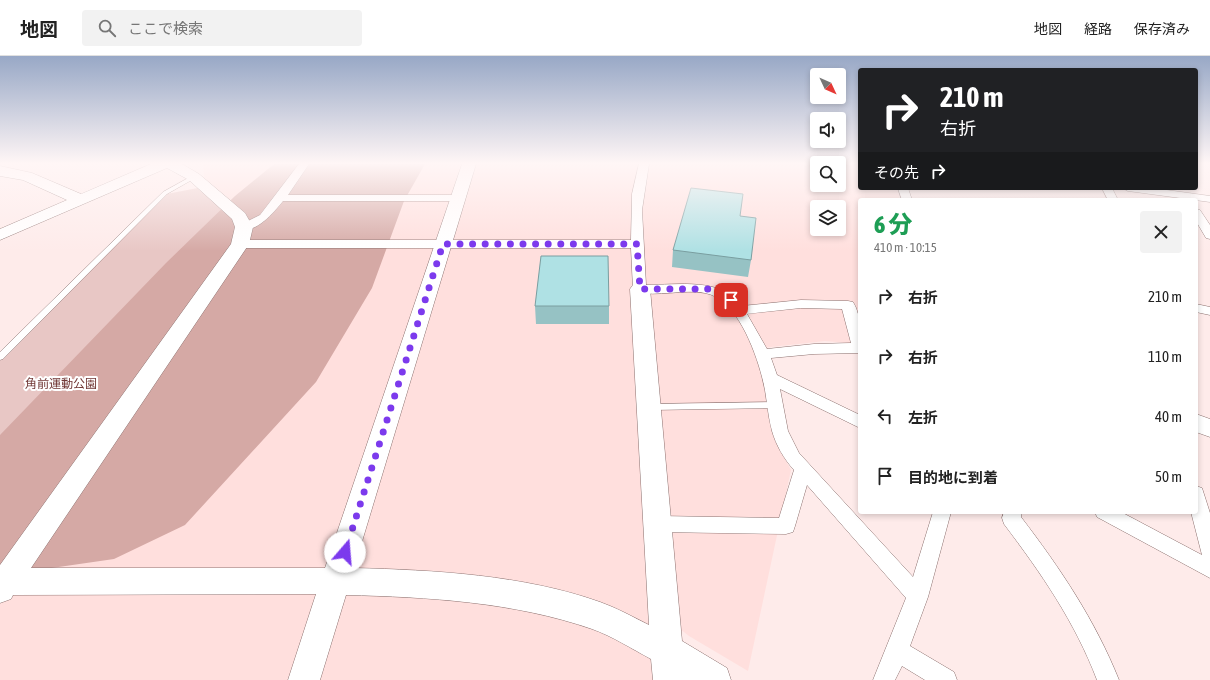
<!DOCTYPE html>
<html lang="ja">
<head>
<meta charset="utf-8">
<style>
  :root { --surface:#fff; --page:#f2f2f2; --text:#222; --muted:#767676; --line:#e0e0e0 }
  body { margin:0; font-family:"Asap Condensed","Noto Sans JP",sans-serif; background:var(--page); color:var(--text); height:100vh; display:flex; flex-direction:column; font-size:15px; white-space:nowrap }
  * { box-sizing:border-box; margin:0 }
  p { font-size:13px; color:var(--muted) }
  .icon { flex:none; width:22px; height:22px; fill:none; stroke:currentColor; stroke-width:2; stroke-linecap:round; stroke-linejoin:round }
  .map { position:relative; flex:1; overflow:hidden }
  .panel { position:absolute; left:858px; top:142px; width:340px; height:316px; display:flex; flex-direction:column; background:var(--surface); border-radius:4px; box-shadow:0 2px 6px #0003 }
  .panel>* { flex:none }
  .guide { position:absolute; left:858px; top:12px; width:340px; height:122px; border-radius:4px; box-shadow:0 2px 6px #0003; background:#202124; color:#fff; overflow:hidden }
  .needle { width:26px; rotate:134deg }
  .controls { position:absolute; left:810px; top:12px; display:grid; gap:8px }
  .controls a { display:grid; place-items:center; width:36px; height:36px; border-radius:4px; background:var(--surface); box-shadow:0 2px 6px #0003; font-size:20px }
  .pin { position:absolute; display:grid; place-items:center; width:34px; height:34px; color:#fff; margin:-17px; border-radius:8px; box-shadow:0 2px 6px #0006 }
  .me { position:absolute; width:44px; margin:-22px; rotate:18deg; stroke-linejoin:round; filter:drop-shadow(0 0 3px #0008) }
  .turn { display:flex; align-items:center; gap:14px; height:84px; padding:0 16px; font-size:18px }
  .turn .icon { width:52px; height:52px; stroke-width:2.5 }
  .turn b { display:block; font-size:28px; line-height:34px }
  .then { display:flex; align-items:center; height:38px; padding:0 16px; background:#0003; gap:8px; font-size:15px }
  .round { display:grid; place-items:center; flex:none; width:42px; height:42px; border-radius:4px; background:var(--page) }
  .headline { display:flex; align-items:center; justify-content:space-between; height:68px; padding:0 16px }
  h1 { font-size:24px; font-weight:800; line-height:30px; color:#1e9e55 }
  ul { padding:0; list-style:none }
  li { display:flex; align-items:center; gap:12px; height:60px; padding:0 16px }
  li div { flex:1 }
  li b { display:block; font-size:15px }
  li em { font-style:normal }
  header { display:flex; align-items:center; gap:24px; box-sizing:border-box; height:56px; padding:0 20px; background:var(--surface); border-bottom:1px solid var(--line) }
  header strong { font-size:19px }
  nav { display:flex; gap:22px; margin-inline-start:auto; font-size:14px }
  .search { width:280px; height:36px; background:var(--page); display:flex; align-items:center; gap:10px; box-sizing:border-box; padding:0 14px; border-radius:4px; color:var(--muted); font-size:15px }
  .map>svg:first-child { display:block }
  .built { fill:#ffdfdd; fill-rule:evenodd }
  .green { fill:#e8c7c5 }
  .forest { fill:#d5a9a5 }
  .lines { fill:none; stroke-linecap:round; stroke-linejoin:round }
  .lane-casing { stroke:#8c716f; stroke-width:1 }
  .street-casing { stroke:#8c716f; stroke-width:1 }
  .secondary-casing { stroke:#8c716f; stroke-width:1 }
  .lane { fill:#fff; fill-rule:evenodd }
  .street { fill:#fff; fill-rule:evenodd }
  .secondary { fill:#fff; fill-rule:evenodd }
  .wall { fill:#96c2c4 }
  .building { fill:#afe1e4; stroke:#7a9ea0 }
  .route { stroke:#7c3aed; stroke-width:7; stroke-dasharray:0 12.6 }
  .labels { text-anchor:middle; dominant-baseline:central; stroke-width:4; stroke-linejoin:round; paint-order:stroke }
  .park-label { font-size:12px; fill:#703634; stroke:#fff }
</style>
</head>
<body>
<header>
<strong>地図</strong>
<div class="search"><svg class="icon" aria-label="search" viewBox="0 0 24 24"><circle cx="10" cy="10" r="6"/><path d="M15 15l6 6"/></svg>ここで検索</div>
<nav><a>地図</a><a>経路</a><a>保存済み</a></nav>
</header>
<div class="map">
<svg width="1210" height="624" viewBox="0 0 1210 624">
  <rect width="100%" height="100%" fill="#feebea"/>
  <path class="built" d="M 203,108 L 817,108 L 817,129 L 839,129 L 839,108 L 860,108 L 860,132 L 897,132 L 900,144 L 860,144 L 860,288 L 825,285 L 753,293 L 760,311 L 772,369 L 784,401 L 791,414 L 748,615 L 689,580 L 653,552 L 657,624 L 0,624 L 0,305 L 167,138 L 212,129 L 204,122 ZM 817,151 L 839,151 L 839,173 L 817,173 Z"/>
  <path class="green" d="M 198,132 L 229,159 L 0,506 L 0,305 L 167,138 Z"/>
  <path class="forest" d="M 274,108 L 425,108 L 404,145 L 372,232 L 316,326 L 185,469 L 114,503 L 31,515 L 0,510 L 0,379 L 166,207 L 235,140 Z"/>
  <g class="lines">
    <defs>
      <path id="lane" d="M 192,120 L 197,121 L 167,138 L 3,303 L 0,304 L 0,296 L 163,136 Z
        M 776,346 L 779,347 L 780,349 L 779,351 L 776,352 L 650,354 L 647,353 L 646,351 L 647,349 L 650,348 Z"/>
      <path id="street" d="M 299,108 L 309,108 L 288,139 L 458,139 L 463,142 L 458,145 L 283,145 C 274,156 256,178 240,173 L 238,171 L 240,169 L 260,159 Z
        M 639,108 L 649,108 L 642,154 L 646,229 C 677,229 722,221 742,250 L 801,244 L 848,245 L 853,246 C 862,260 860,281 860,297 L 814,298 L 771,302 L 777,319 L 860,359 L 860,372 L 780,333 L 788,375 L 799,397 L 913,521 L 933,456 L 951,456 L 928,541 L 910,590 L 954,616 L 957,624 L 925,624 L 902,610 L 895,624 L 873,624 L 906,542 L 807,429 L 795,470 L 793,476 L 786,478 L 658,476 L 651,474 L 649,468 L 651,462 L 658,460 L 779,462 L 794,414 C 784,403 776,389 772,375 C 767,357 767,338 762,321 C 755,294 736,242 705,237 C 683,233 658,241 635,236 L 633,233 L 631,192 L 240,192 L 234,188 L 240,184 L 631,184 L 632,138 ZM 801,252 L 842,253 L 851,287 L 814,288 L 767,293 L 747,258 Z
        M 898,132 L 908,132 L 912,144 L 902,144 Z
        M 1102,132 L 1112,132 L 1118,144 L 1108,144 Z
        M 1123,132 L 1152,132 L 1210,140 L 1210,146 L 1128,135 Z
        M 1196,153 L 1200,154 L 1210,169 L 1210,183 L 1206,182 L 1196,165 Z
        M 1196,248 L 1210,251 L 1210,259 L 1196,256 Z
        M 1196,430 L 1202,432 L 1210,457 L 1210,522 L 1097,461 L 1095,456 L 1121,456 L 1202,499 L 1191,456 L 1196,456 Z
        M 1004,456 L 1022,456 L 1021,461 C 1060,512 1095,564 1119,624 L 1097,624 C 1075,566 1041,517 1004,468 L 1002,462 Z"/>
      <path id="secondary" d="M 151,108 L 182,108 L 199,118 L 245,157 L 253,171 L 249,188 L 31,512 L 325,512 L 462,108 L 476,108 L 354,512 C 434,514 524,519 600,546 C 617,552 633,561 649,569 L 630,233 L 633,229 L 640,227 L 647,229 L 650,233 L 682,585 L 727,612 L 731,624 L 653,624 L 651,603 C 632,593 612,580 592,573 C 514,546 428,541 346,539 L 320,624 L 288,624 L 316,538 L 13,539 L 11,543 L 0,547 L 0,509 L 231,188 L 235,171 L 232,163 L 189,124 L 167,112 L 0,184 L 0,173 L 67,144 L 23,124 L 0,120 L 0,110 L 32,117 L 81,138 Z
        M 1196,358 L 1210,363 L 1210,381 L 1196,376 Z"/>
    </defs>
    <use href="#lane" class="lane-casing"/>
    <use href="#street" class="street-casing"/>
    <use href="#secondary" class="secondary-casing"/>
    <use href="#lane" class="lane"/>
    <use href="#street" class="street"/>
    <use href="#secondary" class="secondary"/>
  </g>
  <path class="wall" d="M 740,160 L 751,204 L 748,221 L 672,211 L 673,194 Z
    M 535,250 L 609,250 L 609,268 L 536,268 Z"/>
  <path class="building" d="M 691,132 L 743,138 L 740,160 L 756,162 L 751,204 L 673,194 Z
    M 541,200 L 608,200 L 609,250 L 535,250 Z"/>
  <linearGradient id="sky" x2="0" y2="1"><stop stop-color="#98a8c6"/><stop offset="0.55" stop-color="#fff6f6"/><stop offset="1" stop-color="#fff6f6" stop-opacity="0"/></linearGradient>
  <rect width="1210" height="195" fill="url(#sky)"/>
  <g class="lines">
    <path class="route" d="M 345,496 L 443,188 L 637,188 L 640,233 L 708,233 L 731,244"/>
  </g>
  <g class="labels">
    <g class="park-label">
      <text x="61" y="328">角前運動公園</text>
    </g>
  </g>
</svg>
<div class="controls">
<a><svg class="needle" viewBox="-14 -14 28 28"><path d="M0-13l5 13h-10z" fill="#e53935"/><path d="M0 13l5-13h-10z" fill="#767676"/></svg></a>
<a><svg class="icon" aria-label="sound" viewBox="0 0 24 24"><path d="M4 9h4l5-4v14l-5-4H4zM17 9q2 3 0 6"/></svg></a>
<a><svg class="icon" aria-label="search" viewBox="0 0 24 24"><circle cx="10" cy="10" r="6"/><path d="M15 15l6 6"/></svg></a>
<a><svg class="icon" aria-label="layers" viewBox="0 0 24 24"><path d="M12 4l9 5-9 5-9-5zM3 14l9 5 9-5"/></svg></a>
</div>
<div class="pin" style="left:731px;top:244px;background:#d93025"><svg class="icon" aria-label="arrive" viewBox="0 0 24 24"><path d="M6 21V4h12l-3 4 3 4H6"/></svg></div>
<svg class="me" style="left:345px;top:496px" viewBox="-20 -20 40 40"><circle r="19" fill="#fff"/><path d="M0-13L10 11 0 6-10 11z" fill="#7c3aed"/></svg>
<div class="guide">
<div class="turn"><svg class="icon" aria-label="right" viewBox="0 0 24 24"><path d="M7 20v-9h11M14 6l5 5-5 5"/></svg><div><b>210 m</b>右折</div></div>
<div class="then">その先<svg class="icon" aria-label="right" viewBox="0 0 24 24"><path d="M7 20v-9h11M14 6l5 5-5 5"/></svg></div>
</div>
<section class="panel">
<div class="headline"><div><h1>6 分</h1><p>410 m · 10:15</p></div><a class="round"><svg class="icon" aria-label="close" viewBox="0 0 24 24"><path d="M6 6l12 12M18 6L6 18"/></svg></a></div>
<ul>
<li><svg class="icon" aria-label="right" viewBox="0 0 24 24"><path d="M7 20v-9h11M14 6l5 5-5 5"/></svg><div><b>右折</b></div><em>210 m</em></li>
<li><svg class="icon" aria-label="right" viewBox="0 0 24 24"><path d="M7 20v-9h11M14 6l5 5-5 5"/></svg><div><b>右折</b></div><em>110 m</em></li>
<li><svg class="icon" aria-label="left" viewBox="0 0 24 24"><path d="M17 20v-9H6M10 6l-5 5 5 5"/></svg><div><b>左折</b></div><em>40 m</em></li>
<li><svg class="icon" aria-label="arrive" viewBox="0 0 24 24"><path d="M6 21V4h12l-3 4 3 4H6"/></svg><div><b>目的地に到着</b></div><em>50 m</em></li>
</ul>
</section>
</div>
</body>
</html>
